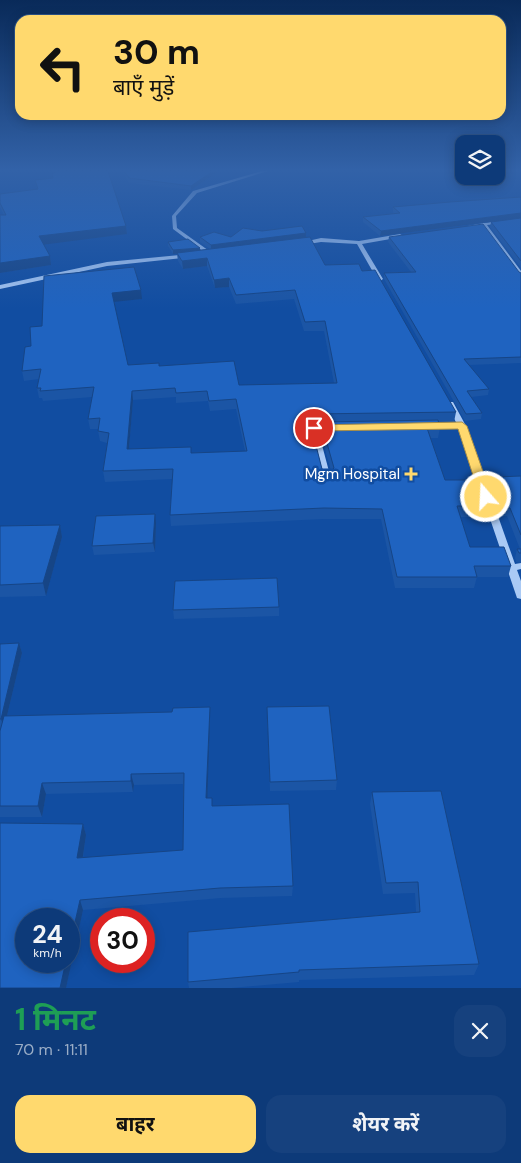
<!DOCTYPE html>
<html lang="hi">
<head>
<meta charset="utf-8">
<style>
  :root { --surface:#0d3a79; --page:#16417e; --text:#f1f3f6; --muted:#9aadc6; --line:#2d548a; --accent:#ffd96e }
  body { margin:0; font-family:"DM Sans","Noto Sans Devanagari",sans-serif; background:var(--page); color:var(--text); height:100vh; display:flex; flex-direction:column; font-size:19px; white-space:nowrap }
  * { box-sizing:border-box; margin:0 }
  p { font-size:16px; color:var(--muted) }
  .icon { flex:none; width:28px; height:28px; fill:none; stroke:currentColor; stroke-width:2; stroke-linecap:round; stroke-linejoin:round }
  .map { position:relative; height:988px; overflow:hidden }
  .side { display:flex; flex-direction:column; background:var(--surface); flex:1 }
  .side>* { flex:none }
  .banner { position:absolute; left:15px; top:15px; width:491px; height:105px; border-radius:15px; box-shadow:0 2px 12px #0003,0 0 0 1px var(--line); background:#ffd96e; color:#111; overflow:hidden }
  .buttons { position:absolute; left:455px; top:135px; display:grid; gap:10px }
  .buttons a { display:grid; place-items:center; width:50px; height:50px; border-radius:10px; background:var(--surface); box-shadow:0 2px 12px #0003,0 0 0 1px var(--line); font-size:25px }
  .speed { position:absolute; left:15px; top:908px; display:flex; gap:10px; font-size:25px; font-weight:700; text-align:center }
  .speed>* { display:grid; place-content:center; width:65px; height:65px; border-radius:50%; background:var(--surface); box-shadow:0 2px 12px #0003,0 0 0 1px var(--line); line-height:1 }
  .speed small { font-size:12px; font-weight:400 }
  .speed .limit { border:8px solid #d22; background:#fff; color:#111 }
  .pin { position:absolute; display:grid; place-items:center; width:42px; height:42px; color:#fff; margin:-21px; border:2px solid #fff; border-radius:50%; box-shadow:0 1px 5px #0007 }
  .me { position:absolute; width:55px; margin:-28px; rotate:341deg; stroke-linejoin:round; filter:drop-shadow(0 0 4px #0008) }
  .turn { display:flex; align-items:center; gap:18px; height:105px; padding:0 15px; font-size:22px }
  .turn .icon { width:65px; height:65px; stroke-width:2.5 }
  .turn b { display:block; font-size:35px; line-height:42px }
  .round { display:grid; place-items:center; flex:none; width:52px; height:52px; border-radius:15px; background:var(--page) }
  .headline { display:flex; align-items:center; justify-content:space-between; height:85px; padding:0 15px }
  h1 { font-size:30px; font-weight:700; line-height:38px; color:#1e9e55 }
  .cta { display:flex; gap:10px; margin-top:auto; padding:10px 15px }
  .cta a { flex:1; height:58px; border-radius:15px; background:var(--accent); color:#111; font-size:20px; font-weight:700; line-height:58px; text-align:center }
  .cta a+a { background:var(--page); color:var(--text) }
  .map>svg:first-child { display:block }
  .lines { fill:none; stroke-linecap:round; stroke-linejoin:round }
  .minor { fill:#aacaf5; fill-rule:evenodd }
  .wall { fill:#1b55a5; fill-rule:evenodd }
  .shaded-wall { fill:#164586 }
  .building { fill:#1f63c0; stroke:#164586; fill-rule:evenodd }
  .route { fill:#ffd96e; stroke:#a68d48 }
  .poi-dot { fill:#ffd96e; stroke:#114da1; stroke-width:2 }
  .labels { text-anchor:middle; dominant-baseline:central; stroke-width:5; stroke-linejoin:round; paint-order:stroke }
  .poi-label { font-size:15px; fill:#fff; stroke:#114da1; text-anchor:end }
</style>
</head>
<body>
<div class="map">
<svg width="521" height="988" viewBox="0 0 521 988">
  <rect width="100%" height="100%" fill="#114da1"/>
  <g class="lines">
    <path class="minor" d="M 262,171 L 268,171 L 197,193 L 176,216 L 177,228 L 212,253 L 212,255 L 208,255 L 173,229 L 172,216 L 193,191 Z
      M 521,219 L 521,221 L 487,225 L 521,271 L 521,277 L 519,276 L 482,226 L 470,227 L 468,226 L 483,223 Z
      M 400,234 L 403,236 L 402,237 L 362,244 L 383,279 L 380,281 L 377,279 L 357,244 L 321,242 L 302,245 L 299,243 L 321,238 L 359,241 Z
      M 190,254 L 192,255 L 192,257 L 107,266 L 0,289 L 0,285 L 107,262 Z
      M 447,402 L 453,402 L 466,426 L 515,564 L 521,563 L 521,569 L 517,570 L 521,581 L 521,599 L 517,598 L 516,595 L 459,428 L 430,428 L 426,426 L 430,424 L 457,424 L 446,404 Z
      M 332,425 L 335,425 L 336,427 L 335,429 L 318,430 L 331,479 L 327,482 L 323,479 L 310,428 L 314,426 Z"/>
  </g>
  <path class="wall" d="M 122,171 L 219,171 L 191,190 L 129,183 Z
    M 35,180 L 126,226 L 127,234 L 43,244 L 50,256 L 51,265 L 0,273 L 0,215 L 4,215 L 0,207 L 0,194 L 37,189 Z
    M 393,207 L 521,218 L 380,236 L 363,222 L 363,217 L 394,213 L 393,212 Z
    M 521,218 L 521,268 L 490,227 L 491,222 Z
    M 200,237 L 306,238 L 325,265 L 362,271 L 456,412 L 454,422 L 438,422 L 440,428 L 438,438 L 431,438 L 445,480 L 490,506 L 487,517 L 460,517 L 470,547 L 511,566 L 508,577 L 477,577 L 474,588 L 395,588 L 381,519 L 323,519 L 171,526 L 170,515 L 172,479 L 105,482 L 103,471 L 107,443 L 100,441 L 98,431 L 98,429 L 90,429 L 88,419 L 92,397 L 43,401 L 42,398 L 39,398 L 37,388 L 39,379 L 24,381 L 22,371 L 31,346 L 42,326 L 44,276 L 142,299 L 114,301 L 128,365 L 159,366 L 239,385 L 334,383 L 324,331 L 304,331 L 294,299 L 236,304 L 229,287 L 215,288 L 207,266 L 183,269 L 178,261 L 177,254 L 173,254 L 168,246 L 168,242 L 200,248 L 200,250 L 210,249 L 200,242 ZM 176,397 L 176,403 L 208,401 L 210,411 L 236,409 L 245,451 L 191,453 L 129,449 L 133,400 ZM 311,424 L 321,424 L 320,432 L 331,471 L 328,473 L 322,469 L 310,425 Z
    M 389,237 L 521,273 L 521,363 L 469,365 L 489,389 L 488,395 L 471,397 L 482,413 L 481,419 L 465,421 L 384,279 L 384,273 L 411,272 L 388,242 Z
    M 521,476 L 521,563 L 516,562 L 515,558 L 517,549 L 520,549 L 507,516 L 500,516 L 491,491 L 493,482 L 496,482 L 498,477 Z
    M 156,523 L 155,552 L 94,555 L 92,546 Z
    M 60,525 L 62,537 L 46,596 L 0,597 L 0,526 Z
    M 279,607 L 279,616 L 174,619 L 173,610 Z
    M 19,643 L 22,653 L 7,716 L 210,718 L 207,798 L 212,798 L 212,806 L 293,886 L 292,896 L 221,898 L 83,910 L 66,988 L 83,824 L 86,835 L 83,858 L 183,850 L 183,784 L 134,785 L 133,792 L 46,794 L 42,817 L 0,817 L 0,731 L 1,728 L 0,728 L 0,644 Z
    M 267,707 L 337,780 L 336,790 L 270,791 Z
    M 372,792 L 479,964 L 474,975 L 299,980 L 299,982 L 232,988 L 189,988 L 188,982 L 416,912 L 415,893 L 383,894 L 370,804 Z"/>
  <path class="shaded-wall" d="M 213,171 L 219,171 L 191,190 L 191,186 Z
    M 521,213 L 521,218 L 380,236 L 381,231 Z
    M 126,226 L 127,234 L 41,245 L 39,236 Z
    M 306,233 L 306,238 L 211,250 L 211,245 Z
    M 200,248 L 200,252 L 173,254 L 173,250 Z
    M 50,256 L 51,265 L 0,273 L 0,263 Z
    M 207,258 L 207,266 L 183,269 L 182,261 Z
    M 229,278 L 229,287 L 215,288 L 214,280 Z
    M 141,290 L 142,299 L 113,302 L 112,293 Z
    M 132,391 L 133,400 L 128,460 L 127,449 Z
    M 311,414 L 311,424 L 308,428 L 309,418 Z
    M 155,514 L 156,523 L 155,552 L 153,543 Z
    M 60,525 L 62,537 L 46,596 L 43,583 Z
    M 19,643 L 22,653 L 4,728 L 1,719 Z
    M 210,707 L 210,718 L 207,809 L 206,798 Z
    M 131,774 L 134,785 L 133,792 L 131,781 Z
    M 42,783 L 46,794 L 42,817 L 38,806 Z
    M 83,824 L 86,835 L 81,869 L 77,858 Z
    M 80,900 L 83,910 L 66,988 L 60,988 L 66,961 L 69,961 L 69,949 Z"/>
  <path class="building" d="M 55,171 L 108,171 L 126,226 L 39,236 L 50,256 L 0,263 L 0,215 L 6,215 L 0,203 L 0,194 L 38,189 L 35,180 L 53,178 L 52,173 L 55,173 Z
    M 124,171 L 213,171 L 191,186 L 129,178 Z
    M 521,197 L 521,213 L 381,231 L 363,217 L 400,213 L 393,207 L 450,202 Z
    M 521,218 L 521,261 L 491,222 Z
    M 483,224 L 519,272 L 521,273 L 521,357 L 464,359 L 489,389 L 467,391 L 482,413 L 466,414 L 384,273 L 416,272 L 389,237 Z
    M 302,226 L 306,233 L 211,245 L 200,237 L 214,232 L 231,237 L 243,228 L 262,231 Z
    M 310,237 L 325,265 L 359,264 L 362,271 L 375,270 L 456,412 L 311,414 L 309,418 L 322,469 L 328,473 L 334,468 L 321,422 L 438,420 L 440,428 L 427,428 L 445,480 L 481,480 L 490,506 L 457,506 L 470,547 L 504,547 L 511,566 L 474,566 L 477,577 L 397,577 L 382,509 L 324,508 L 170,515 L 173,469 L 103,471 L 109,433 L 98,431 L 100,418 L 88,419 L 94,387 L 40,391 L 41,388 L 37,388 L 41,369 L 22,371 L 25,347 L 31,346 L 30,327 L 42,326 L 44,276 L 134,267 L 141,290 L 112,293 L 128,365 L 159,363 L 159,366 L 234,361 L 239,385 L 337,383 L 325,321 L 305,322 L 295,290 L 236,295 L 229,278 L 214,280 L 207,258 L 182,261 L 177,253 ZM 175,388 L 176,393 L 207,391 L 209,401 L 236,399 L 247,451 L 191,453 L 191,447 L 127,449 L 132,391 Z
    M 188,239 L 200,248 L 173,250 L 168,242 Z
    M 521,476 L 521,535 L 510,508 L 502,508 L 493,482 L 500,482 L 498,477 Z
    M 155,514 L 153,543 L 92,546 L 96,516 Z
    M 60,525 L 43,583 L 0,585 L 0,526 Z
    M 517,549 L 521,549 L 521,553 L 519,553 Z
    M 277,578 L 279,607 L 173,610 L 175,581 Z
    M 19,643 L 1,719 L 0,719 L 0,644 Z
    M 329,706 L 337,780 L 270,782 L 267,707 Z
    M 210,707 L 206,798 L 212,798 L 212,806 L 289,804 L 293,886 L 220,888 L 80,900 L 69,949 L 69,919 L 26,919 L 26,961 L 66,961 L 60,988 L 0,988 L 0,823 L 83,824 L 77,858 L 183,850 L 184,773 L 131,774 L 131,781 L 42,783 L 38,806 L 0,806 L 0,731 L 4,716 L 172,712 L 173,708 Z
    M 441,791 L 479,964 L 299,970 L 299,972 L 188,982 L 188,932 L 420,912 L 418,882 L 386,883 L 372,792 Z"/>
  <linearGradient id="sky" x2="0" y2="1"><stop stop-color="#092a59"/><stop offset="0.55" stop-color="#3262a8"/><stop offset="1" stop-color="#3262a8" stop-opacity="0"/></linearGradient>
  <rect width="521" height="309" fill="url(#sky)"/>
  <path class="route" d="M 462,422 L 467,426 L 492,497 L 490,499 L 486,500 L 480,497 L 458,429 L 314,431 L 309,428 L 314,425 Z"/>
  <path class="poi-dot" d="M408.5 466.5h5v5h5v5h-5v5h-5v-5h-5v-5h5z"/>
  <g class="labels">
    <g class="poi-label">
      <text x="400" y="474">Mgm Hospital</text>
    </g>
  </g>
</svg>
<div class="buttons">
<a><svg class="icon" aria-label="layers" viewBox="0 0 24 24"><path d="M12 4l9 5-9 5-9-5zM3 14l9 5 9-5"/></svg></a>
</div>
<div class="speed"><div>24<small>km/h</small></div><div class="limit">30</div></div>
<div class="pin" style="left:314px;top:428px;background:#d93025"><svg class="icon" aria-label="arrive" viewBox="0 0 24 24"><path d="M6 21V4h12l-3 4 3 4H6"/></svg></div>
<svg class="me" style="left:486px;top:497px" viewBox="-20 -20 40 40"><circle r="17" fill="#ffd96e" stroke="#fff" stroke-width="3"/><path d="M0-11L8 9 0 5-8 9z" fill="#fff"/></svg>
<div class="banner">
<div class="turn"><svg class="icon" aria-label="left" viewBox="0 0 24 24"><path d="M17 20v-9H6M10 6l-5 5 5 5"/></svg><div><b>30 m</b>बाएँ मुड़ें</div></div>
</div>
</div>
<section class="side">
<div class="headline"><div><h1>1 मिनट</h1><p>70 m · 11:11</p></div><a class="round"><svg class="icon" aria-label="close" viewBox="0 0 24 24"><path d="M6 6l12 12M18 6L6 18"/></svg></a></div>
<div class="cta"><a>बाहर</a><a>शेयर करें</a></div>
</section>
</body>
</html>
